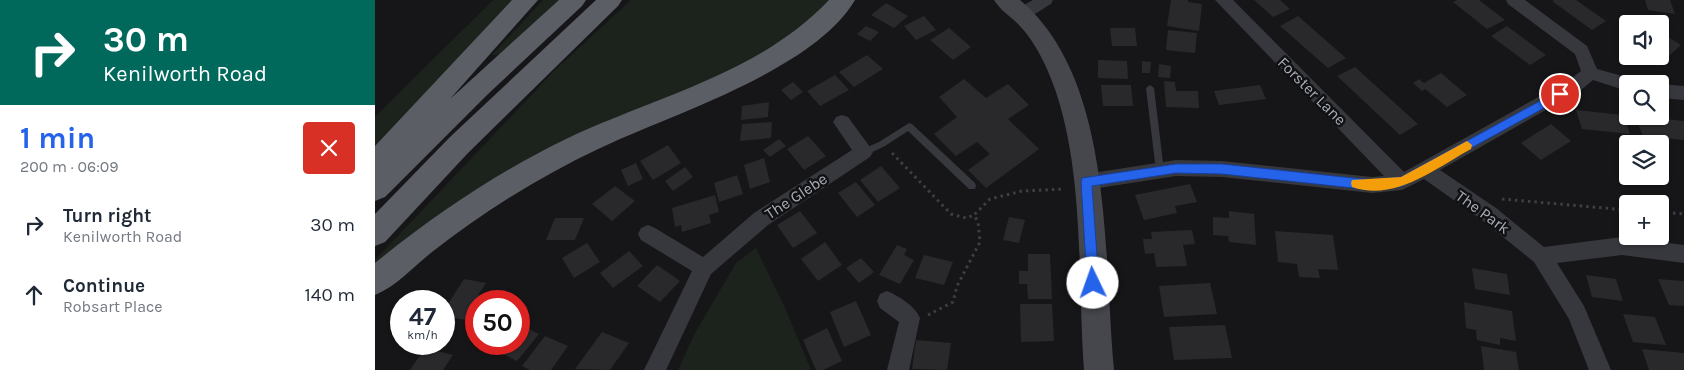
<!DOCTYPE html>
<html lang="en">
<head>
<meta charset="utf-8">
<style>
  :root { --surface:#fff; --page:#f6f6f7; --text:#1f2937; --muted:#747a83; --accent:#2563eb }
  body { margin:0; font-family:Karla,sans-serif; background:var(--page); color:var(--text); height:100vh; display:flex; flex-direction:column; font-size:19px; white-space:nowrap }
  * { box-sizing:border-box; margin:0 }
  p { font-size:16px; color:var(--muted) }
  .icon { flex:none; width:28px; height:28px; fill:none; stroke:currentColor; stroke-width:2; stroke-linecap:round; stroke-linejoin:round }
  .map { position:relative; flex:1; overflow:hidden }
  .drawer { display:flex; flex-direction:column; background:var(--surface); width:375px }
  .drawer>* { flex:none }
  .banner { background:#00695c; color:#fff; overflow:hidden }
  .fabs { position:absolute; left:1244px; top:15px; display:grid; gap:10px }
  .fabs a { display:grid; place-items:center; width:50px; height:50px; border-radius:5px; background:var(--surface); box-shadow:0 1px 4px #0004; font-size:25px }
  .speed { position:absolute; left:15px; top:290px; display:flex; gap:10px; font-size:25px; font-weight:700; text-align:center }
  .speed>* { display:grid; place-content:center; width:65px; height:65px; border-radius:50%; background:var(--surface); box-shadow:0 1px 4px #0004; line-height:1 }
  .speed small { font-size:12px; font-weight:400 }
  .speed .limit { border:8px solid #d22; background:#fff; color:#111 }
  .pin { position:absolute; display:grid; place-items:center; width:42px; height:42px; color:#fff; margin:-21px; border:2px solid #fff; border-radius:50%; box-shadow:0 1px 5px #0007 }
  .me { position:absolute; width:55px; margin:-28px; rotate:357deg; stroke-linejoin:round; filter:drop-shadow(0 0 4px #0008) }
  .turn { display:flex; align-items:center; gap:18px; height:105px; padding:0 20px; font-size:22px }
  .turn .icon { width:65px; height:65px; stroke-width:2.5 }
  .turn b { display:block; font-size:35px; line-height:42px }
  .round { display:grid; place-items:center; flex:none; width:52px; height:52px; border-radius:5px; background:var(--page) }
  .head { display:flex; align-items:center; justify-content:space-between; height:85px; padding:0 20px }
  h1 { font-size:30px; font-weight:700; line-height:38px; color:var(--accent) }
  ul { padding:0; list-style:none }
  li { display:flex; align-items:center; gap:15px; height:70px; padding:0 20px }
  li div { flex:1 }
  li b { display:block; font-size:19px }
  li em { font-style:normal }
  main { display:flex; flex:1; min-height:0 }
  .map>svg:first-child { display:block }
  .green { fill:#1c231d }
  .building { fill:#29292c }
  .lines { fill:none; stroke-linecap:round; stroke-linejoin:round }
  .path { stroke:#3d3f44; stroke-width:3; stroke-dasharray:2.5 4; stroke-linecap:butt }
  .service { fill:#37383d; fill-rule:evenodd }
  .minor { fill:#37383d; fill-rule:evenodd }
  .secondary { fill:#45474d; fill-rule:evenodd }
  .trunk { fill:#5b5e65; fill-rule:evenodd }
  .route { fill:#2563eb; stroke:#184099 }
  .slow { fill:#f59e0b }
  .labels { text-anchor:middle; dominant-baseline:central; stroke-width:5; stroke-linejoin:round; paint-order:stroke }
  .street-label { font-size:16px; fill:#a8adb8; stroke:#111113 }
</style>
</head>
<body>
<main>
<section class="drawer">
<div class="banner">
<div class="turn"><svg class="icon" aria-label="right" viewBox="0 0 24 24"><path d="M7 20v-9h11M14 6l5 5-5 5"/></svg><div><b>30 m</b>Kenilworth Road</div></div>
</div>
<div class="head"><div><h1>1 min</h1><p>200 m · 06:09</p></div><a class="round" style="background:#d93025;color:#fff"><svg class="icon" aria-label="close" viewBox="0 0 24 24"><path d="M6 6l12 12M18 6L6 18"/></svg></a></div>
<ul>
<li><svg class="icon" aria-label="right" viewBox="0 0 24 24"><path d="M7 20v-9h11M14 6l5 5-5 5"/></svg><div><b>Turn right</b><p>Kenilworth Road</p></div><em>30 m</em></li>
<li><svg class="icon" aria-label="ahead" viewBox="0 0 24 24"><path d="M12 20V5M6 11l6-6 6 6"/></svg><div><b>Continue</b><p>Robsart Place</p></div><em>140 m</em></li>
</ul>
</section>
<div class="map">
<svg width="1309" height="370" viewBox="0 0 1309 370">
  <rect width="100%" height="100%" fill="#161618"/>
  <path class="green" d="M 118,0 L 144,0 L 0,153 L 0,117 Z
    M 168,0 L 189,0 L 128,54 L 117,55 Z
    M 256,0 L 458,0 L 410,44 L 348,75 L 231,125 L 0,274 L 0,260 L 181,69 Z
    M 381,248 L 410,308 L 436,370 L 303,370 L 320,333 L 361,263 Z"/>
  <path class="building" d="M 796,0 L 813,0 L 813,2 L 827,4 L 824,31 L 792,26 Z
    M 879,0 L 905,0 L 915,9 L 898,17 Z
    M 1082,0 L 1104,0 L 1130,20 L 1112,29 L 1078,2 Z
    M 1180,0 L 1201,0 L 1231,21 L 1217,30 L 1177,1 Z
    M 1270,0 L 1295,0 L 1300,14 L 1273,10 Z
    M 511,3 L 533,16 L 519,28 L 496,15 Z
    M 549,16 L 561,30 L 541,40 L 529,26 Z
    M 923,16 L 971,58 L 953,68 L 905,26 Z
    M 491,26 L 504,32 L 495,41 L 482,34 Z
    M 1132,26 L 1171,55 L 1155,65 L 1116,36 Z
    M 574,28 L 596,47 L 578,60 L 555,40 Z
    M 735,28 L 760,28 L 762,46 L 737,46 Z
    M 793,30 L 822,33 L 820,53 L 791,50 Z
    M 1285,32 L 1306,45 L 1283,66 L 1267,56 L 1285,56 Z
    M 492,55 L 508,69 L 479,87 L 464,72 Z
    M 723,60 L 752,61 L 753,79 L 723,78 Z
    M 767,61 L 776,62 L 775,73 L 767,73 Z
    M 784,64 L 796,66 L 795,78 L 783,77 Z
    M 980,67 L 1043,124 L 1025,135 L 962,76 Z
    M 1066,73 L 1092,95 L 1072,107 L 1050,89 L 1047,91 L 1038,83 L 1044,79 L 1049,83 Z
    M 460,75 L 474,90 L 445,106 L 432,91 Z
    M 589,79 L 611,98 L 633,84 L 654,105 L 633,119 L 664,149 L 611,188 L 593,170 L 615,154 L 602,142 L 581,156 L 559,134 L 582,117 L 564,97 Z
    M 789,81 L 800,82 L 801,91 L 823,91 L 824,108 L 791,107 Z
    M 418,82 L 428,92 L 416,100 L 406,90 Z
    M 726,85 L 756,85 L 758,106 L 728,106 Z
    M 885,85 L 891,99 L 844,105 L 839,91 Z
    M 394,102 L 393,117 L 366,120 L 367,106 Z
    M 1201,110 L 1248,115 L 1255,134 L 1207,129 Z
    M 1260,116 L 1309,121 L 1309,140 L 1268,136 Z
    M 397,122 L 396,138 L 365,141 L 367,124 Z
    M 1176,124 L 1196,141 L 1166,160 L 1146,143 Z
    M 433,136 L 451,156 L 429,170 L 412,149 Z
    M 404,139 L 411,146 L 395,157 L 388,150 Z
    M 293,145 L 306,163 L 278,180 L 265,161 Z
    M 389,158 L 395,182 L 375,189 L 369,165 Z
    M 261,163 L 268,179 L 253,186 L 246,170 Z
    M 506,166 L 525,188 L 503,202 L 485,180 Z
    M 310,167 L 318,177 L 298,191 L 290,181 Z
    M 362,175 L 368,194 L 344,202 L 339,183 Z
    M 481,182 L 500,205 L 482,217 L 463,193 Z
    M 815,184 L 822,202 L 800,206 L 802,213 L 769,220 L 760,195 Z
    M 240,186 L 260,201 L 237,221 L 217,204 Z
    M 340,195 L 344,212 L 334,215 L 336,223 L 307,232 L 306,225 L 300,227 L 297,208 Z
    M 425,211 L 442,233 L 418,248 L 402,225 Z
    M 854,211 L 879,214 L 881,245 L 854,242 L 853,236 L 838,235 L 838,217 L 854,218 Z
    M 634,217 L 650,220 L 644,243 L 628,240 Z
    M 180,218 L 209,218 L 200,240 L 171,240 Z
    M 817,230 L 820,244 L 808,245 L 812,266 L 781,267 L 779,253 L 770,254 L 768,239 L 777,239 L 776,232 Z
    M 900,231 L 958,235 L 963,270 L 943,269 L 945,278 L 924,277 L 922,264 L 903,262 Z
    M 450,242 L 467,265 L 443,281 L 426,259 Z
    M 212,243 L 225,262 L 199,278 L 187,258 Z
    M 522,245 L 532,249 L 529,255 L 539,260 L 525,284 L 504,275 Z
    M 254,251 L 268,266 L 238,288 L 225,273 Z
    M 653,254 L 675,254 L 677,299 L 653,299 L 652,284 L 644,284 L 644,271 L 653,271 Z
    M 549,255 L 578,262 L 569,285 L 540,278 Z
    M 486,258 L 499,272 L 484,283 L 471,268 Z
    M 282,265 L 305,281 L 285,302 L 262,286 Z
    M 1097,268 L 1132,274 L 1135,295 L 1100,289 Z
    M 1211,275 L 1241,279 L 1248,301 L 1217,297 Z
    M 89,279 L 111,283 L 103,295 L 118,298 L 116,301 L 101,301 L 101,322 L 69,316 L 69,310 Z
    M 1283,279 L 1309,281 L 1309,306 L 1294,305 Z
    M 835,283 L 842,314 L 789,317 L 784,286 Z
    M 481,301 L 496,335 L 469,347 L 455,312 Z
    M 1089,302 L 1137,311 L 1141,341 L 1125,338 L 1125,345 L 1102,340 L 1101,330 L 1091,328 Z
    M 144,304 L 153,307 L 144,320 Z
    M 645,304 L 677,304 L 679,341 L 646,342 Z
    M 1248,314 L 1280,317 L 1291,345 L 1258,342 Z
    M 144,324 L 164,334 L 142,361 L 122,351 L 128,344 L 144,344 Z
    M 850,325 L 857,358 L 799,360 L 794,327 Z
    M 452,328 L 467,361 L 448,370 L 441,370 L 428,340 Z
    M 227,332 L 254,343 L 235,370 L 200,369 Z
    M 170,336 L 193,346 L 176,370 L 155,370 L 147,366 Z
    M 541,340 L 576,343 L 572,370 L 537,369 Z
    M 1106,346 L 1141,352 L 1144,370 L 1109,370 Z
    M 50,348 L 78,355 L 68,370 L 35,370 Z
    M 1267,349 L 1309,353 L 1309,370 L 1274,370 Z"/>
  <g class="lines">
    <path class="path" d="M 517,153 L 576,214 L 591,218 L 599,215
      M 1127,199 L 1252,210
      M 1285,212 L 1309,214
      M 553,315 L 578,302 L 582,286 L 605,242 L 603,222 L 599,215 L 615,199 L 647,191 L 690,189"/>
    <path class="service" d="M 775,85 L 779,88 L 789,171 L 788,174 L 782,174 L 781,171 L 771,88 Z
      M 534,123 L 537,124 L 600,183 L 601,186 L 600,189 L 594,189 L 533,131 L 510,146 L 489,156 L 486,154 L 485,152 L 486,150 L 504,142 Z"/>
    <path class="minor" d="M 658,0 L 678,0 L 676,4 C 665,10 652,22 640,18 L 638,14 L 640,10 Z
      M 840,0 L 858,0 L 1029,172 L 1194,80 L 1206,71 L 1200,54 L 1133,4 L 1131,0 L 1150,0 L 1212,46 L 1222,69 L 1258,79 L 1260,84 L 1252,84 L 1252,91 L 1218,80 L 1206,90 L 1065,170 L 1121,208 L 1169,247 L 1247,237 L 1309,245 L 1309,263 L 1247,255 L 1182,263 L 1209,306 L 1236,370 L 1214,370 L 1194,319 L 1159,262 L 1107,220 L 1049,179 L 1027,190 L 997,193 L 847,177 L 801,176 L 711,190 L 704,188 L 702,182 L 704,176 L 711,174 L 801,160 L 847,161 L 997,177 L 1009,176 Z
      M 1285,84 L 1309,86 L 1309,100 L 1285,98 Z
      M 467,115 L 473,117 L 495,147 L 498,152 L 495,157 L 393,225 L 336,274 L 291,370 L 269,370 L 317,271 L 266,240 L 263,234 L 266,228 L 273,225 L 280,228 L 328,257 L 379,213 L 477,150 L 458,122 L 461,117 Z
      M 512,291 C 524,296 540,306 545,318 L 534,370 L 512,370 L 524,322 L 505,308 L 502,301 L 505,294 Z"/>
    <path class="secondary" d="M 619,0 L 645,0 C 740,80 728,256 739,370 L 709,370 C 702,275 711,157 672,69 C 665,53 655,36 643,24 C 635,16 625,10 619,0 Z"/>
    <path class="trunk" d="M 137,0 L 163,0 L 75,99 L 184,0 L 211,0 L 207,6 L 112,95 L 10,197 L 0,201 L 0,146 Z
      M 221,0 L 247,0 L 243,6 L 93,153 L 10,242 L 0,246 L 0,214 L 75,137 Z
      M 454,0 L 480,0 C 441,66 313,109 245,139 C 215,152 186,167 157,184 C 123,204 89,227 57,252 C 39,266 22,286 0,295 L 0,263 C 59,215 123,172 191,139 C 281,96 384,74 454,0 Z"/>
  </g>
  <path class="route" d="M 1185,90 L 1190,94 L 1189,97 L 1027,186 L 997,190 L 847,174 L 801,173 L 717,186 L 724,283 L 722,287 L 718,289 L 714,287 L 712,283 L 706,182 L 707,178 L 801,164 L 847,164 L 997,180 L 1026,177 Z"/>
  <path class="slow" d="M 1092,141 L 1097,145 L 1096,149 C 1061,168 1020,202 977,187 L 976,183 L 977,180 L 1026,177 Z"/>
  <g class="labels">
    <g class="street-label">
      <text transform="translate(937 91) rotate(45)">Forster Lane</text>
      <text transform="translate(421 196) rotate(-33)">The Glebe</text>
      <text transform="translate(1108 212) rotate(36)">The Park</text>
    </g>
  </g>
</svg>
<div class="fabs">
<a><svg class="icon" aria-label="sound" viewBox="0 0 24 24"><path d="M4 9h4l5-4v14l-5-4H4zM17 9q2 3 0 6"/></svg></a>
<a><svg class="icon" aria-label="search" viewBox="0 0 24 24"><circle cx="10" cy="10" r="6"/><path d="M15 15l6 6"/></svg></a>
<a><svg class="icon" aria-label="layers" viewBox="0 0 24 24"><path d="M12 4l9 5-9 5-9-5zM3 14l9 5 9-5"/></svg></a>
<a>+</a>
</div>
<div class="speed"><div>47<small>km/h</small></div><div class="limit">50</div></div>
<div class="pin" style="left:1185px;top:94px;background:#d93025"><svg class="icon" aria-label="arrive" viewBox="0 0 24 24"><path d="M6 21V4h12l-3 4 3 4H6"/></svg></div>
<svg class="me" style="left:718px;top:283px" viewBox="-20 -20 40 40"><circle r="19" fill="#fff"/><path d="M0-13L10 11 0 6-10 11z" fill="#2563eb"/></svg>
</div>
</main>
</body>
</html>
